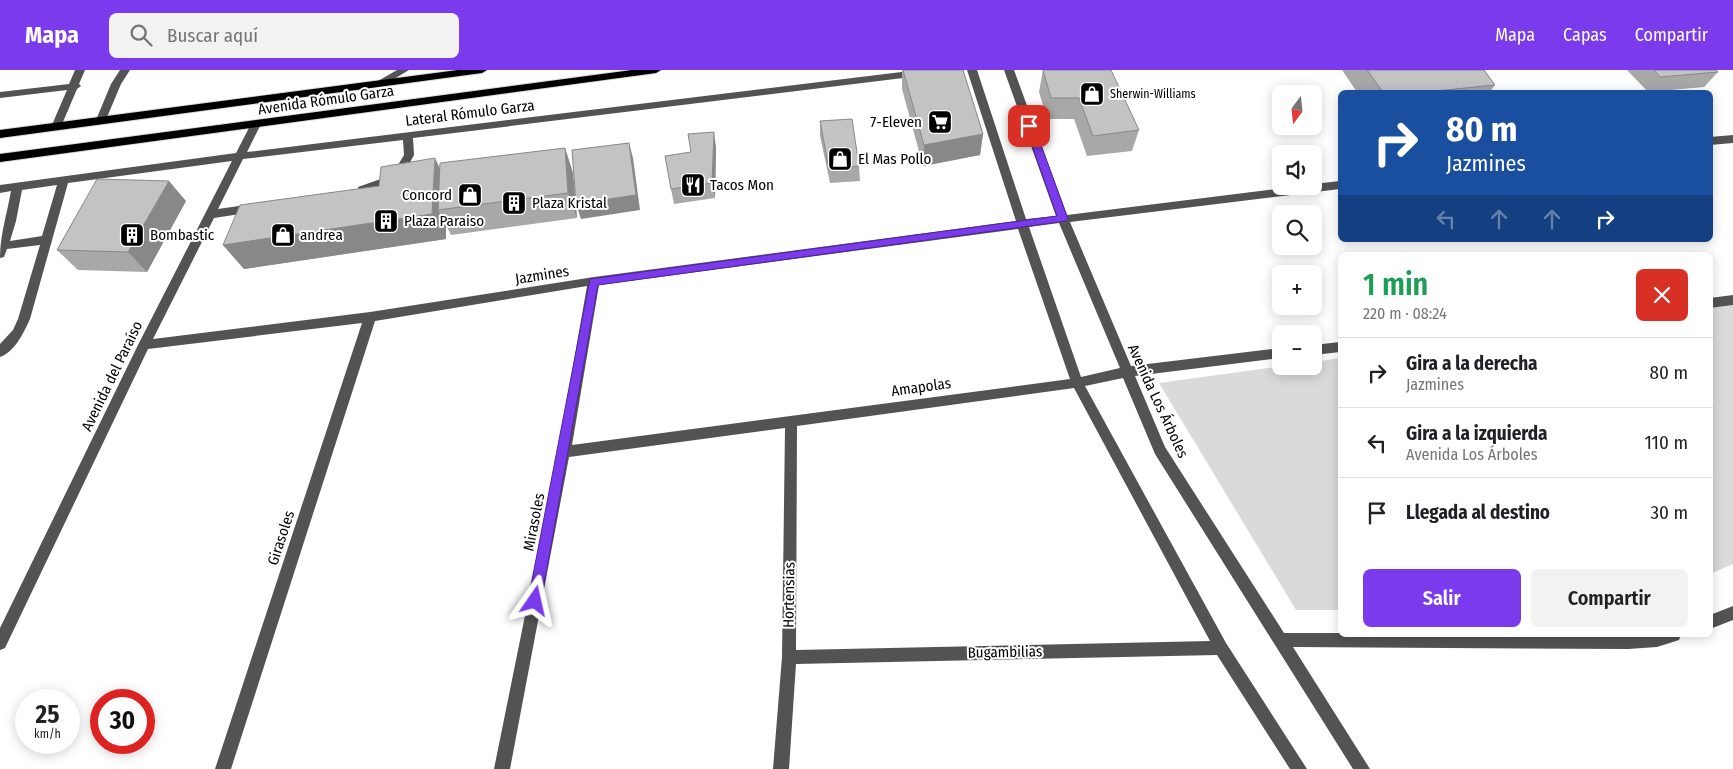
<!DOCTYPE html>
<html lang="es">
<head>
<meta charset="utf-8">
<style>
  :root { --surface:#fff; --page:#f2f2f2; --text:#202124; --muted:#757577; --line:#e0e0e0; --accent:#7c3aed }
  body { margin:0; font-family:"Fira Sans Condensed",sans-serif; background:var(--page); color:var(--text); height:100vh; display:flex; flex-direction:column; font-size:19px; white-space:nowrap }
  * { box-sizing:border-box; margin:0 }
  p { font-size:16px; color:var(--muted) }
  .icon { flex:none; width:28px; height:28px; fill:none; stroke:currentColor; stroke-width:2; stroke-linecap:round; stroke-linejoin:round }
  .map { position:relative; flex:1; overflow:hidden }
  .sheet { position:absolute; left:1338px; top:182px; width:375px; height:385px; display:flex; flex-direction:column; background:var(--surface); border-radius:8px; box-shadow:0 2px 12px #0003 }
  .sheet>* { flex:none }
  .top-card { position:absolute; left:1338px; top:20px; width:375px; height:152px; border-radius:8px; box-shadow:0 2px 12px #0003; background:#1a4fa0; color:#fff; overflow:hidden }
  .needle { width:32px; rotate:195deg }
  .buttons { position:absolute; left:1272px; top:15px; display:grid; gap:10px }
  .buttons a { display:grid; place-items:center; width:50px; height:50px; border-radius:8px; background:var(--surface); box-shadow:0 2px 12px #0003; font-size:25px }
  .speed { position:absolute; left:15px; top:619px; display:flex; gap:10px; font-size:25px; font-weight:700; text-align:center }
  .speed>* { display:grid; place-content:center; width:65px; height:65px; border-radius:50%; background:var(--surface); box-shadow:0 2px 12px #0003; line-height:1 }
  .speed small { font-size:12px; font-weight:400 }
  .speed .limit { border:8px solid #d22; background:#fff; color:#111 }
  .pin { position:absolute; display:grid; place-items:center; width:42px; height:42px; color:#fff; margin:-21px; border-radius:10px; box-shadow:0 2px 8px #0006 }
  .me { position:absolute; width:55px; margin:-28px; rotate:11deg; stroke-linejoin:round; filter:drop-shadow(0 0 4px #0008) }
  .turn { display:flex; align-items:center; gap:18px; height:105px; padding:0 25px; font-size:22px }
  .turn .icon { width:65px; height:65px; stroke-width:2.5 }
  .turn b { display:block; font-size:35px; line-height:42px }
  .lanes { display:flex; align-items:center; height:48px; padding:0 25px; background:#0003; justify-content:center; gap:25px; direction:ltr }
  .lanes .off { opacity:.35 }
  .round { display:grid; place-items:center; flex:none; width:52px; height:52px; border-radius:8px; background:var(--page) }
  .head { display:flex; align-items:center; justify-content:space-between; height:85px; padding:0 25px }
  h1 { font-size:30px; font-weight:600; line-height:38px; color:#1e9e55 }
  .cta { display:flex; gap:10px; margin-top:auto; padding:10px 25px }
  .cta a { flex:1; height:58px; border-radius:8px; background:var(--accent); color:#fff; font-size:20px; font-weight:600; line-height:58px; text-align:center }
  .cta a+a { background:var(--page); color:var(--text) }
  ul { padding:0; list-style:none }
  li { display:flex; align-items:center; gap:15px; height:70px; padding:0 25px; border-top:1px solid var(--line) }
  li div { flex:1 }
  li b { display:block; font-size:19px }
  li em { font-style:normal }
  header { display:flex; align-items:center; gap:30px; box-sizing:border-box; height:70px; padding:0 25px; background:var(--accent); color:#fff }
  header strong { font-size:24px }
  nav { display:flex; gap:28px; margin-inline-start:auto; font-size:18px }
  .search { width:350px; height:45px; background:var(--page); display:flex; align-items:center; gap:12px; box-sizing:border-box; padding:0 18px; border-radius:8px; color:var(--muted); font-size:19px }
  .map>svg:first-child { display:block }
  .green { fill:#dadada }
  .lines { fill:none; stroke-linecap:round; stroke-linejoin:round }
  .major-casing { stroke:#dbdbdb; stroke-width:2 }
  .minor { fill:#535353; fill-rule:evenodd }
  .major { fill:#000; fill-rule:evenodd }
  .wall { fill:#a8a8a8 }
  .shaded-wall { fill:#888 }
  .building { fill:#c3c3c3; stroke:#888 }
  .route { fill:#7c3aed; stroke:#51269a }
  .labels { text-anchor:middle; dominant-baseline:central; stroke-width:4; stroke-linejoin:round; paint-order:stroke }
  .far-poi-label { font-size:12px; fill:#000; stroke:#fff; text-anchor:start }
  .street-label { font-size:15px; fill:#000; stroke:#fff }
  .poi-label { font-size:15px; fill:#000; stroke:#fff; text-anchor:start }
</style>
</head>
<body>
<header>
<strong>Mapa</strong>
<div class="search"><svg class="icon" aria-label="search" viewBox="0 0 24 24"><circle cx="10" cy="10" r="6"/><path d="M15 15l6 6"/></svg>Buscar aquí</div>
<nav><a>Mapa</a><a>Capas</a><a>Compartir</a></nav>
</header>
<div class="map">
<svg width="1733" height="699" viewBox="0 0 1733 699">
  <rect width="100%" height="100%" fill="#fff"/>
  <path class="green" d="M 1733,235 L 1733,494 L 1710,504 L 1710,238 Z
    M 1340,288 L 1340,540 L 1296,540 L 1159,313 L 1282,296 L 1314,296 L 1314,292 Z"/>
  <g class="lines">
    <defs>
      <path id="major" d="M 458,0 L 487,0 L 482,3 L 0,68 L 0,60 Z
        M 632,0 L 661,0 L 656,3 L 0,92 L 0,84 Z"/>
    </defs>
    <use href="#major" class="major-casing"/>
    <path class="minor" d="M 75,0 L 85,0 L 79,14 L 81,16 L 77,19 L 60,59 L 52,59 L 51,57 L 67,20 L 0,28 L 0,22 L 69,14 Z
      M 120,0 L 130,0 L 121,14 L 105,52 L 97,52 L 96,50 L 111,14 Z
      M 397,0 L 409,0 L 384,15 L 378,15 L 378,11 Z
      M 918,0 L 949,0 L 944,3 L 413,68 L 414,85 L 400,111 L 362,124 L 358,123 L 358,117 L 392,105 L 404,85 L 403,70 L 243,89 L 218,139 L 253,134 L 258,138 L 253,142 L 214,148 L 153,269 L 370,242 L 594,207 L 1016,151 L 967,0 L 977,0 L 1026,149 L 1056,146 L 1004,0 L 1014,0 L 1067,145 L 1299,116 L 1314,116 L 1314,114 L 1340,111 L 1340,119 L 1070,152 L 1131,296 L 1281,278 L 1281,288 L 1135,306 L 1165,377 L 1284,563 L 1340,563 L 1340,565 L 1681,565 L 1679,570 L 1657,577 L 1628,579 L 1293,577 L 1370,699 L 1353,699 L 1155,384 L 1123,308 L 1085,316 L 1226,573 L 1307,699 L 1290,699 L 1217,585 L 796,594 L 789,699 L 773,699 L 782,587 L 785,358 L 569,387 L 510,699 L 494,699 L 558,382 L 587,216 L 375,251 L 231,699 L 215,699 L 362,253 L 148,279 L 5,578 L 0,580 L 0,558 L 138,275 L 232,91 L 68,113 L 30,249 C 24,262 15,282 0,287 L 0,274 L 13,260 L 18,249 L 40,175 L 7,179 L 4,187 L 0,188 C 0,165 7,144 11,121 L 0,123 L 0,115 L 236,83 L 252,52 L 256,51 L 261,54 L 247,82 ZM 57,115 L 42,166 L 10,171 L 16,151 L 22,120 ZM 1059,153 L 1120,298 L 1081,307 L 1029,157 ZM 1018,159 L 1070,309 L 572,375 L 599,215 ZM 1074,318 L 1210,571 L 796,580 L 797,356 Z
      M 1733,65 L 1733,73 L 1710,75 L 1710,67 Z
      M 1733,225 L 1733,235 L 1710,238 L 1710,228 Z
      M 1340,272 L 1340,282 L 1314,285 L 1314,275 Z
      M 1733,536 L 1733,550 L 1710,559 L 1710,545 Z"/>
    <use href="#major" class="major"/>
  </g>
  <path class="wall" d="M 902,0 L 963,0 L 983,64 L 980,85 L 923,96 L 902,19 Z
    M 1043,0 L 1139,60 L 1132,81 L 1087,86 L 1074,49 L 1047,49 L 1039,22 Z
    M 1342,0 L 1484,0 L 1495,15 L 1490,22 L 1357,22 Z
    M 1627,0 L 1716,0 L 1718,2 L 1704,17 L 1648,22 Z
    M 820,51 L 859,96 L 860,111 L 830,113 L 820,66 Z
    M 716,77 L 715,128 L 674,134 L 671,119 L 691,82 Z
    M 565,78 L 573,103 L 577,148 L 451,165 L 446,155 L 446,169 L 244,199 L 223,175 L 379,116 L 440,98 Z
    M 186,131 L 147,202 L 78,200 L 57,180 Z"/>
  <path class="shaded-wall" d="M 714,62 L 716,77 L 715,128 L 712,113 Z
    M 983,64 L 980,85 L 923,96 L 924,75 Z
    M 629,73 L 633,88 L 640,140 L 581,149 L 576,134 Z
    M 565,78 L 573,103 L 577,148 L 568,123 Z
    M 435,88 L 447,114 L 438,140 L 446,155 L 446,169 L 244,199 L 223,175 L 432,144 Z
    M 169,111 L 186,131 L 147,202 L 128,182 Z"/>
  <path class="building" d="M 903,0 L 963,0 L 983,64 L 924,75 Z
    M 1043,0 L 1111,0 L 1139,60 L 1093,66 L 1079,28 L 1051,28 Z
    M 1367,0 L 1484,0 L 1495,15 L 1426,22 L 1383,22 Z
    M 1654,0 L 1716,0 L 1718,2 L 1660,7 Z
    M 852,49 L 859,96 L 829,99 L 820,51 Z
    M 714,62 L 712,113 L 671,119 L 665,86 L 691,82 L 688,64 Z
    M 629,73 L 636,125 L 576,134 L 572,80 Z
    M 565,78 L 568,123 L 438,140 L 440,93 Z
    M 435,88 L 432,144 L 223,175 L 240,135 L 379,116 L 381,97 Z
    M 97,109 L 169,111 L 128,182 L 57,180 Z"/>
  <path class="route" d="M 1029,53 L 1034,56 L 1068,149 L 1066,151 L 598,215 L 541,531 L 539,535 L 535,537 L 530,535 L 528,531 L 590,209 L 1057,146 L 1025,56 Z"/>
  <defs>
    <symbol id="shop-square" viewBox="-11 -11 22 22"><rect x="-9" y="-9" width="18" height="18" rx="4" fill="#000" stroke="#fff"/><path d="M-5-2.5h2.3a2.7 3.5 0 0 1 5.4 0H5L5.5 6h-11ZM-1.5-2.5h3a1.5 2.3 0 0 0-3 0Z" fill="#fff"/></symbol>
    <symbol id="supermarket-square" viewBox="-11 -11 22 22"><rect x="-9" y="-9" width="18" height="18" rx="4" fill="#000" stroke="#fff"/><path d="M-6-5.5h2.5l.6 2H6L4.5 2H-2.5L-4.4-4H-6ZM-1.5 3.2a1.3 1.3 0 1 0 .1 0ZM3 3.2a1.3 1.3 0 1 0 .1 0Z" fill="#fff"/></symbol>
    <symbol id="restaurant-square" viewBox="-11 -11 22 22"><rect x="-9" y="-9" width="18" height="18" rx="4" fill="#000" stroke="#fff"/><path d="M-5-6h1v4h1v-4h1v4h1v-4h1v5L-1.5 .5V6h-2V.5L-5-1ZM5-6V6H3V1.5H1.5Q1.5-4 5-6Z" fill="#fff"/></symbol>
    <symbol id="building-square" viewBox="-11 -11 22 22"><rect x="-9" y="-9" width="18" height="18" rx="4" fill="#000" stroke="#fff"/><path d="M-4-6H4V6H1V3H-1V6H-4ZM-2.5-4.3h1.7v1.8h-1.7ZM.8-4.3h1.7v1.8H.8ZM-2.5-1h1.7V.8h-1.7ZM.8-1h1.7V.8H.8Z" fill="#fff"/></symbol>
  </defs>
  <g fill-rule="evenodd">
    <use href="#shop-square" x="1078" y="10" width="28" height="28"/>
    <use href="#supermarket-square" x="926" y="38" width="28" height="28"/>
    <use href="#shop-square" x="826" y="75" width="28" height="28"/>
    <use href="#restaurant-square" x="679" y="101" width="28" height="28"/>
    <use href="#shop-square" x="456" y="111" width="28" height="28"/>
    <use href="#building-square" x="500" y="119" width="28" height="28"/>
    <use href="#building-square" x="372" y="137" width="28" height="28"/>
    <use href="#building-square" x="118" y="151" width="28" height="28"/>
    <use href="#shop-square" x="269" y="151" width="28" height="28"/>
  </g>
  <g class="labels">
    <g class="far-poi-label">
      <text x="1110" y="24">Sherwin-Williams</text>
    </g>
    <g class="street-label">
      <text transform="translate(326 30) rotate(-8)">Avenida Rómulo Garza</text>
      <text transform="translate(470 43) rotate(-7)">Lateral Rómulo Garza</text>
      <text transform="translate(542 205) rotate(-9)">Jazmines</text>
      <text transform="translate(112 306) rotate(-64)">Avenida del Paraíso</text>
      <text transform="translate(921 317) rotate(-8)">Amapolas</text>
      <text transform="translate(1158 331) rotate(65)">Avenida Los Árboles</text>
      <text transform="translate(534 452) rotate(-79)">Mirasoles</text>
      <text transform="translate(281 468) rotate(-72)">Girasoles</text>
      <text transform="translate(789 525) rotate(-89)">Hortensias</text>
      <text transform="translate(1005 582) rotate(-1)">Bugambilias</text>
    </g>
    <g class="poi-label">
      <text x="922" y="52" text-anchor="end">7-Eleven</text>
      <text x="858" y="89">El Mas Pollo</text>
      <text x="710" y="115">Tacos Mon</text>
      <text x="452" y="125" text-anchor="end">Concord</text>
      <text x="532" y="133">Plaza Kristal</text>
      <text x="404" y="151">Plaza Paraiso</text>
      <text x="150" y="165">Bombastic</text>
      <text x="300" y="165">andrea</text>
    </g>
  </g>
</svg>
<div class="buttons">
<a><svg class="needle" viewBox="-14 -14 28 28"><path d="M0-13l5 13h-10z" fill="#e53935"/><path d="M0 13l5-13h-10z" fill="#757577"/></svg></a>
<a><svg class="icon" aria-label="sound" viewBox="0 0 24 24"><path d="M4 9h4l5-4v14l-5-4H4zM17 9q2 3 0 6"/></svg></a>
<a><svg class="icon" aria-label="search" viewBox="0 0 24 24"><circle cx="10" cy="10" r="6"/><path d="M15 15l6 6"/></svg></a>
<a>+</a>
<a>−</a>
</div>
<div class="speed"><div>25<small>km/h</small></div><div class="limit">30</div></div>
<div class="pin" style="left:1029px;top:56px;background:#d93025"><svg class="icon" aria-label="arrive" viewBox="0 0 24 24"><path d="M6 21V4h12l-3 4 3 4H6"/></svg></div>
<svg class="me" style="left:535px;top:531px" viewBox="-20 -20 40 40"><path d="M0-17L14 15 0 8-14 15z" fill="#7c3aed" stroke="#fff" stroke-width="4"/></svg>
<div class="top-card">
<div class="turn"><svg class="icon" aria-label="right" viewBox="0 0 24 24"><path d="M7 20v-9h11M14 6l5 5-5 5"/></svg><div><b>80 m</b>Jazmines</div></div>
<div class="lanes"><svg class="icon off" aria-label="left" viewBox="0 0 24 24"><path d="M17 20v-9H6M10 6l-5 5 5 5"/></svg><svg class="icon off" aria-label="ahead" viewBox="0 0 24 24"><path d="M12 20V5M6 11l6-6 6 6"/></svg><svg class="icon off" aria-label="ahead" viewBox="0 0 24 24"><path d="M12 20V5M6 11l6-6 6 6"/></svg><svg class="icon" aria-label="right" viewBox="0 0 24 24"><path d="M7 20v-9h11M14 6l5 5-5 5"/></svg></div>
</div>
<section class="sheet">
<div class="head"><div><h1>1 min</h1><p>220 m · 08:24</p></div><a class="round" style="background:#d93025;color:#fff"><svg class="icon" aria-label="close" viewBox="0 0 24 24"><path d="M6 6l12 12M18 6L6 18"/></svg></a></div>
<ul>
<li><svg class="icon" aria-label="right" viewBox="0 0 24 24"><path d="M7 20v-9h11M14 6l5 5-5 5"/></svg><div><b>Gira a la derecha</b><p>Jazmines</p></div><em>80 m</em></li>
<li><svg class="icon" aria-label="left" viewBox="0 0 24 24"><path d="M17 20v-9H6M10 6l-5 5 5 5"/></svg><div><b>Gira a la izquierda</b><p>Avenida Los Árboles</p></div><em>110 m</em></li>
<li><svg class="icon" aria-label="arrive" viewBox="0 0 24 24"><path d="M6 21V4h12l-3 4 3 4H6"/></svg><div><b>Llegada al destino</b></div><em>30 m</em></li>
</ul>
<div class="cta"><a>Salir</a><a>Compartir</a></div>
</section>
</div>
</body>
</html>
